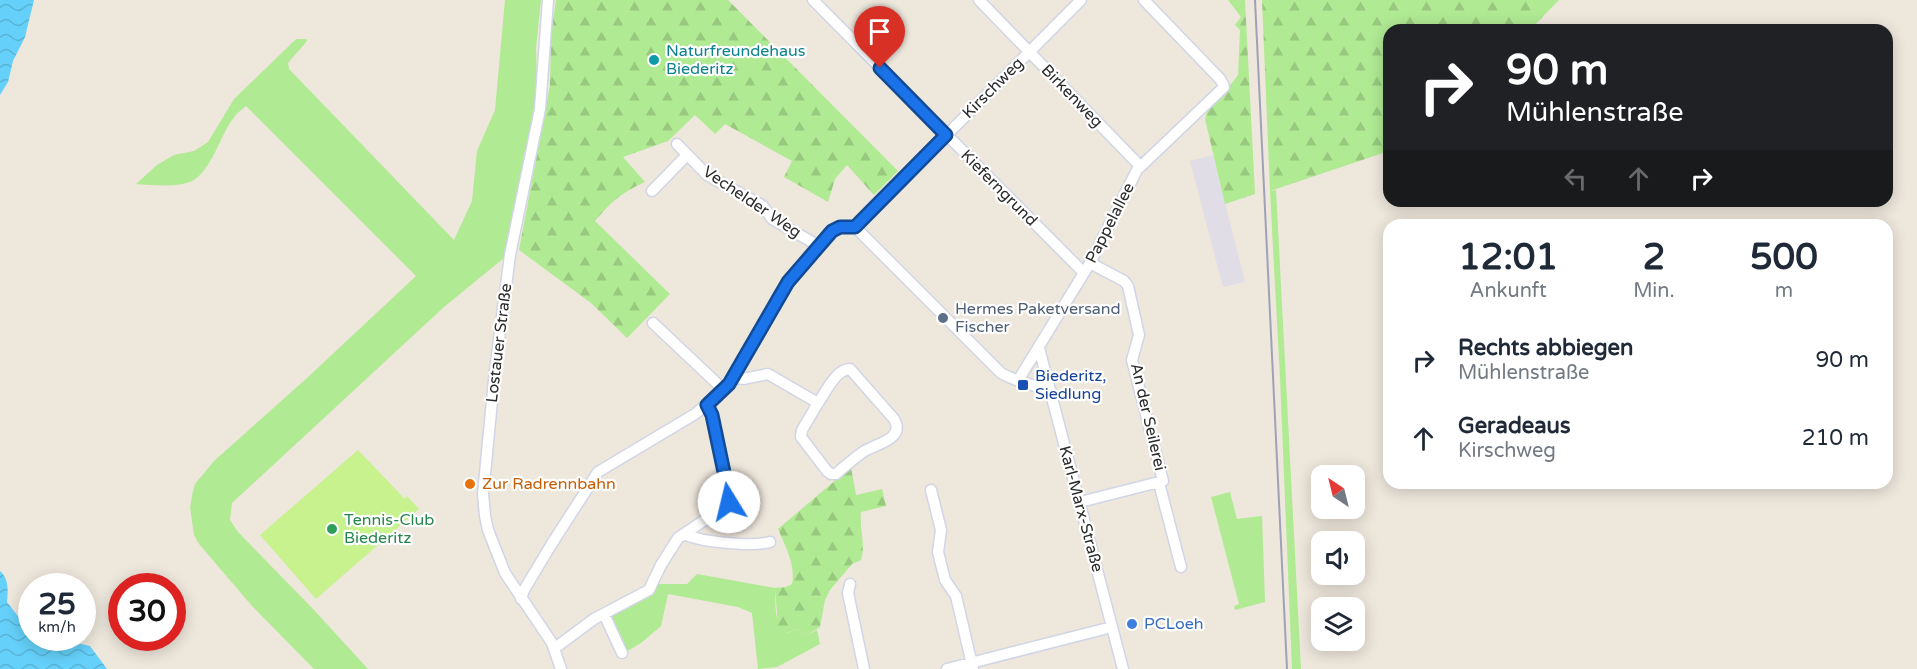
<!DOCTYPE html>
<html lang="de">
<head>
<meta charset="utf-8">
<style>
  :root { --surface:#fff; --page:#f2f2f3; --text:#1f2937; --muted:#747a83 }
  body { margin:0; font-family:"Varela Round",sans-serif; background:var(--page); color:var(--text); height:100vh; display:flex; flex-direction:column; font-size:22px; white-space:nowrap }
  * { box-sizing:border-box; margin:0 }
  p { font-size:20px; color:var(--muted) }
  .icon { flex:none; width:33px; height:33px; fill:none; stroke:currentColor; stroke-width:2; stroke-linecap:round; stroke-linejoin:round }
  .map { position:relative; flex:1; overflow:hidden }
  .side { position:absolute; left:1383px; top:219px; width:510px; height:270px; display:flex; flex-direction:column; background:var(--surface); border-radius:18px; box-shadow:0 3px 15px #0003 }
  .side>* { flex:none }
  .top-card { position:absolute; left:1383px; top:24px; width:510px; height:183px; border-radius:18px; box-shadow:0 3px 15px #0003; background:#202124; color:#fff; overflow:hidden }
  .needle { width:39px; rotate:325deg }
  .tools { position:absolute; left:1311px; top:465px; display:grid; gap:12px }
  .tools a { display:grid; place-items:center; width:54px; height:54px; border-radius:12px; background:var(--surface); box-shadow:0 3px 15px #0003; font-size:30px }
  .speed { position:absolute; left:18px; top:573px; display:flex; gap:12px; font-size:30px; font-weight:700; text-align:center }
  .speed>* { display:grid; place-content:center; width:78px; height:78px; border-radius:50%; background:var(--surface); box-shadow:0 3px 15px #0003; line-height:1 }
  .speed small { font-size:15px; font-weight:400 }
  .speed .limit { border:9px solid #d22; background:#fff; color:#111 }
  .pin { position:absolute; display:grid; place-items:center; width:51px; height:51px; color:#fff; margin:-62px -26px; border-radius:50% 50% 50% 0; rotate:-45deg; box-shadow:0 0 6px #0007 }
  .pin .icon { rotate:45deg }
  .me { position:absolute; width:66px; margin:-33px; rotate:351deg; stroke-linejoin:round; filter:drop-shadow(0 0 4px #0008) }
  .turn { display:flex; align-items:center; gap:21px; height:126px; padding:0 24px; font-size:27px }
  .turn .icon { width:78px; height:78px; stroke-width:2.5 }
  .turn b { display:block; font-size:42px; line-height:51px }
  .lanes { display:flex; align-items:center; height:57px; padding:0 24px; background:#0003; justify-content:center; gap:30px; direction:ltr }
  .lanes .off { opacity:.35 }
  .eta { display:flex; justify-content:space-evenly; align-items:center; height:102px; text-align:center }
  .eta b { font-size:36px; font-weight:700; line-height:42px }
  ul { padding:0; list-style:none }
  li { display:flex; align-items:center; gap:18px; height:78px; padding:0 24px }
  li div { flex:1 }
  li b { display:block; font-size:22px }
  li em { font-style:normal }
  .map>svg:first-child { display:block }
  .industrial { fill:#e0dde6 }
  .grass { fill:#b0ea93 }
  .forest { fill:url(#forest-firs) }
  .pitch { fill:#c7f28e }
  .water { fill:url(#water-waves) }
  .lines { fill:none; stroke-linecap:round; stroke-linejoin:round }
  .minor-casing { stroke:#d1d5e5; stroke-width:13 }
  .minor { stroke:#fff; stroke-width:10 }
  .rail { stroke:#9ea1b7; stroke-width:2 }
  .route-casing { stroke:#114b97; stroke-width:15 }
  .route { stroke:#1a73e8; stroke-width:10 }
  .culture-dot { fill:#0f9aa8; stroke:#fff; stroke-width:2 }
  .service-dot { fill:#5c6f8a; stroke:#fff; stroke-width:2 }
  .transit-dot { fill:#1a4fb4; stroke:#fff; stroke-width:2 }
  .food-dot { fill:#e8710a; stroke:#fff; stroke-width:2 }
  .leisure-dot { fill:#2e9e5b; stroke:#fff; stroke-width:2 }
  .shop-dot { fill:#3f7fe0; stroke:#fff; stroke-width:2 }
  .labels { text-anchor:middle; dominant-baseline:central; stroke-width:4.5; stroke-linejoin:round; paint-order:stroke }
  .culture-label { font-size:16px; fill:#0d838f; stroke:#fff; text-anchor:start }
  .street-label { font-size:16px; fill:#2b2b2b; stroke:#fff }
  .service-label { font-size:16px; fill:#4e5e75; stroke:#fff; text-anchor:start }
  .transit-label { font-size:16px; fill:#164399; stroke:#fff; text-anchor:start }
  .food-label { font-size:16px; fill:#c56008; stroke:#fff; text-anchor:start }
  .leisure-label { font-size:16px; fill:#27864d; stroke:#fff; text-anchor:start }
  .shop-label { font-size:16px; fill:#366cbe; stroke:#fff; text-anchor:start }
</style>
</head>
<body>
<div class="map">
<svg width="1917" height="669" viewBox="0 0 1917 669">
  <defs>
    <pattern id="forest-firs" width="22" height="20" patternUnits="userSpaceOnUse" patternTransform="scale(1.5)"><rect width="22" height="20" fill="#b0ea93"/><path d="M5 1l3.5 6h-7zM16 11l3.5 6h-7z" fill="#98c97f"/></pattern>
    <pattern id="water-waves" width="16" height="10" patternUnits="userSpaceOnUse" patternTransform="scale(1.5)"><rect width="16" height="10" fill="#65d1fa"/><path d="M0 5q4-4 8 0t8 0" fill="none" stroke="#58b4d6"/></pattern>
  </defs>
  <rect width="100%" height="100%" fill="#eee7dc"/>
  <path class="industrial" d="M 1213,155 L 1245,282 L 1223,287 L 1190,161 Z"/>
  <path class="grass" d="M 505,0 L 541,0 L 536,48 L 537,88 L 531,128 L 504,258 L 444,307 L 232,503 L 230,520 L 238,532 L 314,610 L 368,669 L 314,669 L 252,606 L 199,544 L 194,535 L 190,507 L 193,491 L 195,484 L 214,461 L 307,378 L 416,276 L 246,106 C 243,109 238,112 236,115 C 220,133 213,170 192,181 C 176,188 153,185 136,184 L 157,165 L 174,155 L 194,151 L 208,142 L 234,99 L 294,41 L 297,39 L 306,39 L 307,41 L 288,63 L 289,69 L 454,240 L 472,201 L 477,151 L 495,110 Z
    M 1276,190 L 1301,669 L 1292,669 L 1280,378 L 1270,191 Z
    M 1230,492 L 1237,519 L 1262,516 L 1265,602 L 1235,610 L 1234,606 L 1239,604 L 1211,497 Z
    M 697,574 L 775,588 C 776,603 773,625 788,633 L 797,629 L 807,635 L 817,630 L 820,644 L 777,667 L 758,669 L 752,613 L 738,607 L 668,594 L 661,626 L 641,643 L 624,653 L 609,616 L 656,584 L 687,584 Z"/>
  <path class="forest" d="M 556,0 L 728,0 L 898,171 L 874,195 L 847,165 L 835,179 L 828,202 L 784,177 L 792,161 L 725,124 L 715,134 L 695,115 L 668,141 L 623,157 L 645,182 C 622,192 611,202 595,221 L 670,294 L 627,338 L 591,303 L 519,250 L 550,85 L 551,34 Z
    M 1228,0 L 1245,0 L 1255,194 L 1225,204 L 1205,119 L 1207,112 L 1226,93 L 1228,88 L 1238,75 L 1240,30 L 1235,25 L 1241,17 Z
    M 1262,0 L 1559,0 L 1530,30 L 1389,30 L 1389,151 L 1270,191 Z
    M 851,467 L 856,495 L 882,489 L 886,506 L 861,512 C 859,528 866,545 861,560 L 852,564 L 830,590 L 825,600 L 820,627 L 807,635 L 797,629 L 787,633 L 778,625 L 775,588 L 786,587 L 792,584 C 796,565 785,546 778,529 Z"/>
  <path class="pitch" d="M 358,450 L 402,496 L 404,499 L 407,496 L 419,509 L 316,599 L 260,535 Z"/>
  <path class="water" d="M 0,0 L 34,0 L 25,37 L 13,61 L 8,82 L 0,95 Z
    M 0,571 C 9,579 8,590 7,602 L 20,619 L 31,625 L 32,638 L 56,638 L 90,646 L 107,669 L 0,669 Z"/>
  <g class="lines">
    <defs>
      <path id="minor" d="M 548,0 L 540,109 L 510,255 L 495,370 L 483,494 L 485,516 L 488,530 L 505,573 L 552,643 L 561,669
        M 813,0 L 1084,273
        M 979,0 L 1140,166
        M 677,144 L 707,175 L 763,206 L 772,219 L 819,246
        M 652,191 L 687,155
        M 855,227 L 1081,0
        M 855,227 L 1001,373 C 1014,381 1036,386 1051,391
        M 653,323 L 724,390
        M 1039,348 L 1123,669
        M 733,377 L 743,379 L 768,374 L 818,403 C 826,392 836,369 850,369 L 894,419 C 906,440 874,444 863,452 C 853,459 845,466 836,474 L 831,474 L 827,471 L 801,437 L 802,430 L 818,403
        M 1019,379 L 1090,263 L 1137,170 L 1224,87 L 1223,84 L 1220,79 L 1144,0
        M 1159,483 L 1181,567
        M 931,490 L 941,530 L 938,552 L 945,580 L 956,596 L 973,669
        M 1080,502 L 1163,481 L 1132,360 L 1139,335 L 1128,286 L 1124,281 L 1090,263
        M 684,534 C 700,542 753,547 770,542
        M 850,584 L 848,593 L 864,669
        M 521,599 L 524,590 L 551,545 L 598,472 L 695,414 L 724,390 L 743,361 L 767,320 L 777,298 L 788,282 L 833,231 L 840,227 L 855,227
        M 604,614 L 622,653
        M 555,648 L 594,619 L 649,590 L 661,565 L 678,538 L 727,505 L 729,496 L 712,415 L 707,405
        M 947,669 L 1112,627"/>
    </defs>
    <use href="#minor" class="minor-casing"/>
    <use href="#minor" class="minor"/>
    <path class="rail" d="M 1255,0 L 1287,669"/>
  </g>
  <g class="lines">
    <defs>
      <path id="route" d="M 729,502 L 729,496 L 712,415 L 707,405 L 729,384 L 788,282 L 832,231 L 840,227 L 855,227 L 946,135 L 880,68"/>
    </defs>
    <use href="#route" class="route-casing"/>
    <use href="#route" class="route"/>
  </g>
  <circle class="culture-dot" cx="654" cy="60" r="6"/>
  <circle class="service-dot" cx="943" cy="318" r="6"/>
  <rect class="transit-dot" x="1017" y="379" width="12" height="12" rx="3"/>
  <circle class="food-dot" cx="470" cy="484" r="6"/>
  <circle class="leisure-dot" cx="332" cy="529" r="6"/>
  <circle class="shop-dot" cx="1132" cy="624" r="6"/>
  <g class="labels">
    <g class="culture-label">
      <text x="666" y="51">Naturfreundehaus<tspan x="666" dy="18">Biederitz</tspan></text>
    </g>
    <g class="street-label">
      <text transform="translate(993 88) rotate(-45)">Kirschweg</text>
      <text transform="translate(1072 96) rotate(46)">Birkenweg</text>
      <text transform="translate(999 188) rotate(45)">Kieferngrund</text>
      <text transform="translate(752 202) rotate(34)">Vechelder Weg</text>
      <text transform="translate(1110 223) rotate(-63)">Pappelallee</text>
      <text transform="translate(499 343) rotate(-83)">Lostauer Straße</text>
      <text transform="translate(1148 417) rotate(77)">An der Seilerei</text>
      <text transform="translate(1081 509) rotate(75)">Karl-Marx-Straße</text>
    </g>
    <g class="service-label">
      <text x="955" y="309">Hermes Paketversand<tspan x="955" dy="18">Fischer</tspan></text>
    </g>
    <g class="transit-label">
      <text x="1035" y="376">Biederitz,<tspan x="1035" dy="18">Siedlung</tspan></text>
    </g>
    <g class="food-label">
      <text x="482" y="484">Zur Radrennbahn</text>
    </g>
    <g class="leisure-label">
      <text x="344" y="520">Tennis-Club<tspan x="344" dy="18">Biederitz</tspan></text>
    </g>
    <g class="shop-label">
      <text x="1144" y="624">PCLoeh</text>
    </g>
  </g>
</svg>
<div class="tools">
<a><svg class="needle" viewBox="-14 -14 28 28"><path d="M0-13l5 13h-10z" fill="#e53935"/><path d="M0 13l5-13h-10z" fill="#747a83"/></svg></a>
<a><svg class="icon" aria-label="sound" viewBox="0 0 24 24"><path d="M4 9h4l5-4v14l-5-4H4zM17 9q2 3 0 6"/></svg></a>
<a><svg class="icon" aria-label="layers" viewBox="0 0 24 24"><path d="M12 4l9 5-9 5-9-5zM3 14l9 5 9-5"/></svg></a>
</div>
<div class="speed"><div>25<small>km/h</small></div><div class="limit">30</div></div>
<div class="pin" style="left:880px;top:68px;background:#d93025"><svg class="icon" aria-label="arrive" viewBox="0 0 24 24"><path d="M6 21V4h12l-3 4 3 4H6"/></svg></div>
<svg class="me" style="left:729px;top:502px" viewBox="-20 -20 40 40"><circle r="19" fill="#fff"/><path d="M0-13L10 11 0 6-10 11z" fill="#1a73e8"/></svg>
<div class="top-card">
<div class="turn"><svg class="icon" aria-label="right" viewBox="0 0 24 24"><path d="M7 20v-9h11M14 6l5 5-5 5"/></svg><div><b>90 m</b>Mühlenstraße</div></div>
<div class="lanes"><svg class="icon off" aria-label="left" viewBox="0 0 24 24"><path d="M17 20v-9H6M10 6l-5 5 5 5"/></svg><svg class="icon off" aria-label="ahead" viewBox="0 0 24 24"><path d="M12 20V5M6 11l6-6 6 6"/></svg><svg class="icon" aria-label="right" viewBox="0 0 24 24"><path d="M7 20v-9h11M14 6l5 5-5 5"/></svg></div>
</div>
<section class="side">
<div class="eta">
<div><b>12:01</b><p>Ankunft</p></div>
<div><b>2</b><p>Min.</p></div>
<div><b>500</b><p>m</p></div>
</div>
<ul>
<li><svg class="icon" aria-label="right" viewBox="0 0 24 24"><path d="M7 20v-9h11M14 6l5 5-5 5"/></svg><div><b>Rechts abbiegen</b><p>Mühlenstraße</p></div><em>90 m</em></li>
<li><svg class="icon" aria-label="ahead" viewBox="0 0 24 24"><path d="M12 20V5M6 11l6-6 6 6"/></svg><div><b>Geradeaus</b><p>Kirschweg</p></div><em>210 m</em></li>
</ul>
</section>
</div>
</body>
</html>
